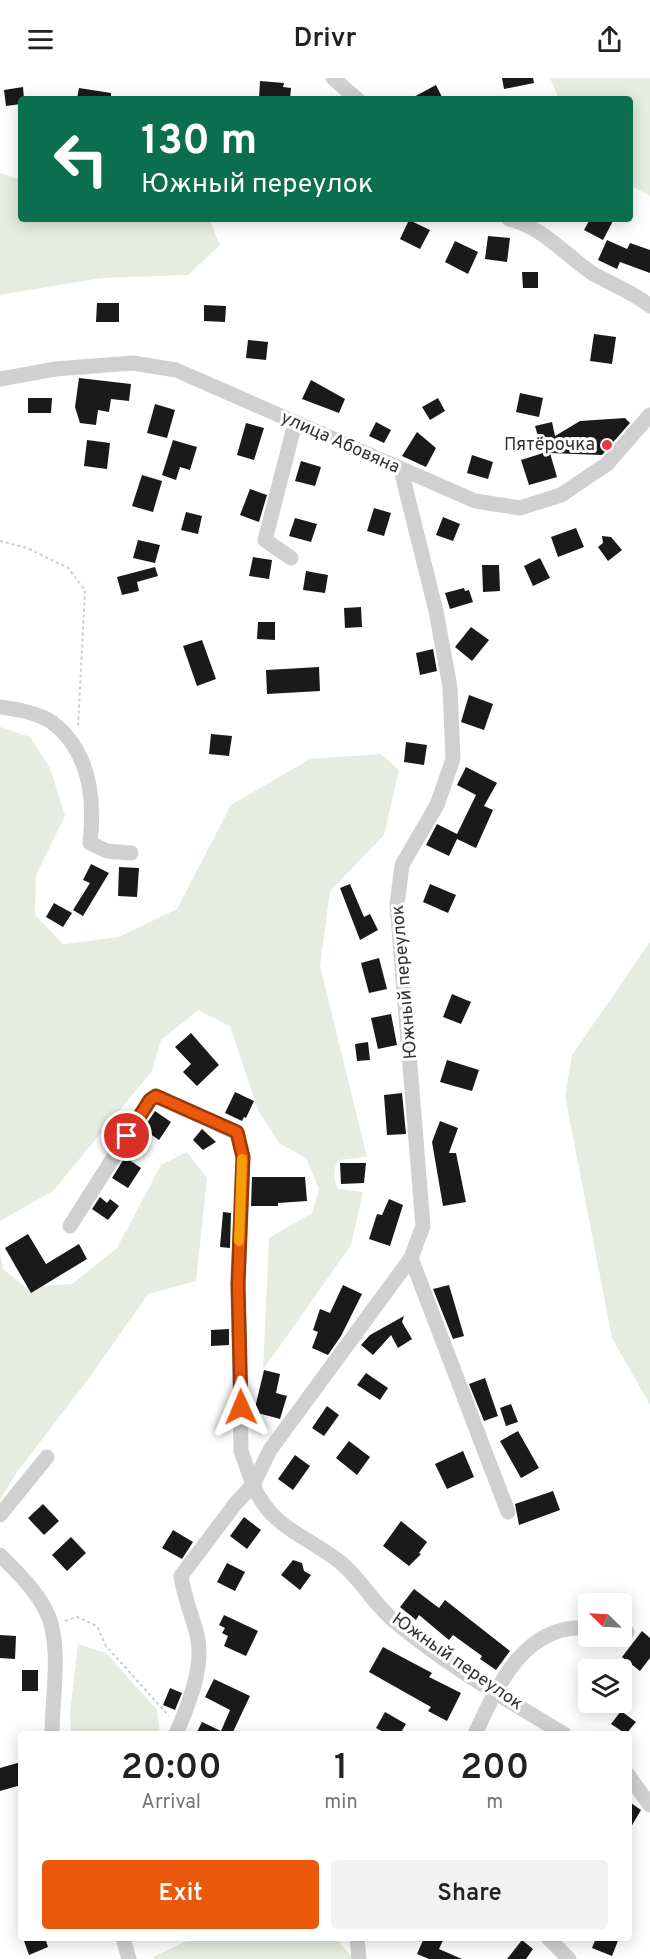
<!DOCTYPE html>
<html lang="en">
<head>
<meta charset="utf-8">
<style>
  :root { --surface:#fff; --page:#f2f2f2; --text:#222; --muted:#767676; --accent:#ea580c }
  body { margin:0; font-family:Overpass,sans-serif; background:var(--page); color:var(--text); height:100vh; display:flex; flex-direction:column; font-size:22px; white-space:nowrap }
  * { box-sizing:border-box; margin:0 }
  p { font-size:20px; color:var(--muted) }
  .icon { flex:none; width:33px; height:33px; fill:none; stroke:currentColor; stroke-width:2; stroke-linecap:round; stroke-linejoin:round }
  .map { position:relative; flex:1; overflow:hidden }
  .panel { position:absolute; left:18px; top:1653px; width:614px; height:210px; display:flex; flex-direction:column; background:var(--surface); border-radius:6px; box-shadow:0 3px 15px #0003 }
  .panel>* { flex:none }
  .top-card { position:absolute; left:18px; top:18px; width:615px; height:126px; border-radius:6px; box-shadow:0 3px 15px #0003; background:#0b6e4f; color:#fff; overflow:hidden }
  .needle { width:39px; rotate:294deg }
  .fabs { position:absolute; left:578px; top:1515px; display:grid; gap:12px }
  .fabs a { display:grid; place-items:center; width:54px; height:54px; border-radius:6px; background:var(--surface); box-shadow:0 3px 15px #0003; font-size:30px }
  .pin { position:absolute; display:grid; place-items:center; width:51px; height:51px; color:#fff; margin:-26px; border:3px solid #fff; border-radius:50%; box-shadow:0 2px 6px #0007 }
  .me { position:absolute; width:66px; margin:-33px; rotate:359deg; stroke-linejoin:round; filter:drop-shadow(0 0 4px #0008) }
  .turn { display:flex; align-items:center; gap:21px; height:126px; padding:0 24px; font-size:27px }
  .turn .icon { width:78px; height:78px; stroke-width:2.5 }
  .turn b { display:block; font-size:42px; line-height:51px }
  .eta { display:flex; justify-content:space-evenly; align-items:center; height:102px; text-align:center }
  .eta b { font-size:36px; font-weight:600; line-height:42px }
  .action { display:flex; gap:12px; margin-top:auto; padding:12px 24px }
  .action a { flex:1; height:69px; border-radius:6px; background:var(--accent); color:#fff; font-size:24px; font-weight:600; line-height:69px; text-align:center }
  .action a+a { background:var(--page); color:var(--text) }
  header { display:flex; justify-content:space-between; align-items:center; height:78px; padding:0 24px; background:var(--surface); font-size:27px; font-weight:600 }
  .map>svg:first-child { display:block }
  .green { fill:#e6ecdf }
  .building { fill:#1a1a1a }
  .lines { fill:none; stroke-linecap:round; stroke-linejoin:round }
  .path { stroke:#cdcdcd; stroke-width:2; stroke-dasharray:3 3; stroke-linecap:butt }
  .minor { stroke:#d0d0d0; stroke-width:15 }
  .route-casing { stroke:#983908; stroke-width:15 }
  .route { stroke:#ea580c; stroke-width:10 }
  .slow { stroke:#f59e0b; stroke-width:10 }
  .poi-dot { fill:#e63946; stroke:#fff; stroke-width:2 }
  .labels { text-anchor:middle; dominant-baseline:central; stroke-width:6; stroke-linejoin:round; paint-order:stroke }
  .street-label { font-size:18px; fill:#333; stroke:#fff }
  .poi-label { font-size:18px; fill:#333; stroke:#fff; text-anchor:end }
</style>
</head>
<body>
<header><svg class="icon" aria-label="menu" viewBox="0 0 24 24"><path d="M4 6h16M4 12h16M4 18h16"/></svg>Drivr<svg class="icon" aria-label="share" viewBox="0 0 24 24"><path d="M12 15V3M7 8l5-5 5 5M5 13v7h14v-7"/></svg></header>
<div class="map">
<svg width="650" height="1881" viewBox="0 0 650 1881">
  <rect width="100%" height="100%" fill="#fff"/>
  <path class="green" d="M 550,0 L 650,0 L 650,118 L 630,107 L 630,21 L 559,21 Z
    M 0,95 L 21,102 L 21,141 L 209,141 L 220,167 L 188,197 L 102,200 L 0,217 Z
    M 0,649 L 30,659 L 50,690 L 65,738 L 36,797 L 35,837 L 63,866 L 119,859 L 177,831 L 231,727 L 310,681 L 381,676 L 399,692 L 384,757 L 330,813 L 320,888 L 367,1079 L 338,1082 C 333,1092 333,1101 338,1111 L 363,1114 L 351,1167 L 263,1292 L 269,1160 L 312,1135 L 319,1111 L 306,1080 L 279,1065 L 258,1032 L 230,948 L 198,932 L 161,962 L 152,993 L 53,1113 L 0,1143 Z
    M 650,864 L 650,1327 L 612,1260 L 565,1018 L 572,977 Z
    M 187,1074 L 207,1100 L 196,1203 L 148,1216 L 89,1300 L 17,1394 L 0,1422 L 0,1175 L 3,1191 L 25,1209 L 72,1206 L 117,1170 L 161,1087 Z
    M 78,1566 L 106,1575 L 157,1632 L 160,1656 L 71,1656 L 70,1635 Z
    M 193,1860 L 336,1860 L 354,1881 L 155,1881 L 153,1879 Z"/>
  <path class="building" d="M 502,0 L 533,0 L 534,5 L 504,11 Z
    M 260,3 L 284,5 L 283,9 L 291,10 L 290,21 L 259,21 Z
    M 436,7 L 443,21 L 410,21 Z
    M 23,9 L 24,21 L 21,21 L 21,26 L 6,28 L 4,12 Z
    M 79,10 L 111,15 L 111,21 L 77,21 Z
    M 590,141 L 614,141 L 603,162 L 584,152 Z
    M 409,142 L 430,152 L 420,171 L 400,161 Z
    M 488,158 L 510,160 L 507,184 L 485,181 Z
    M 607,162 L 627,171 L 630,165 L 650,172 L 650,195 L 620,184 L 617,191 L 598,182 Z
    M 455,163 L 478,174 L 468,196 L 445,184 Z
    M 522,194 L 538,194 L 538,210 L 523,210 Z
    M 97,225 L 119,225 L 119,244 L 96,244 Z
    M 204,227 L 226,228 L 225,244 L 204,243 Z
    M 594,256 L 616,259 L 612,286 L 590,283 Z
    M 248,262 L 268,264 L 266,282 L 246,280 Z
    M 79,300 L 131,306 L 129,323 L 111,321 L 109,334 L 98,332 L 96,347 L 80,345 L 75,329 Z
    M 311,302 L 345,321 L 339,335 L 302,321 Z
    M 520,315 L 543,320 L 539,339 L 516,334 Z
    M 28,320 L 52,320 L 51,335 L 28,335 Z
    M 438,320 L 445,333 L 430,342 L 422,329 Z
    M 155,326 L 175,332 L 167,360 L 147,355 Z
    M 625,340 L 630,345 L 602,377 L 550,375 L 557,399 L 529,407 L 521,382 L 543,375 L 535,348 L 552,344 L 555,358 L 580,343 Z
    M 376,344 L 391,352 L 384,365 L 369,358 Z
    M 246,345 L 264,350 L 254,382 L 237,377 Z
    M 417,354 L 436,370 L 426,389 L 402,378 Z
    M 87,362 L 110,365 L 107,391 L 84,388 Z
    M 173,362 L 197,369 L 190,392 L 180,389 L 176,402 L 162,397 Z
    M 472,377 L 493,384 L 488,401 L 467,395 Z
    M 301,383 L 321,389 L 315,408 L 295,403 Z
    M 142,397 L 162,403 L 153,434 L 132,428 Z
    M 250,411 L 267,417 L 259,444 L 240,437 Z
    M 374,430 L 391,435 L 384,458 L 367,453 Z
    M 186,434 L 202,438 L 198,456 L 181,452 Z
    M 443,439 L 460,446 L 453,463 L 436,457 Z
    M 295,440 L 317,446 L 311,464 L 289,458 Z
    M 576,450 L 584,469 L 558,479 L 551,459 Z
    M 602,458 L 611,459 L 622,472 L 608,483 L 598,469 L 603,465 Z
    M 138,462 L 160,467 L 155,485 L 133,480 Z
    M 253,479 L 272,482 L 269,501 L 249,498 Z
    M 540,480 L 550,500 L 533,508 L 524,488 Z
    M 482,487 L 499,487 L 500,513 L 483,514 Z
    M 155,489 L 158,498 L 137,504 L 139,513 L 122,517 L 117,499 Z
    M 306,493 L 328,497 L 325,515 L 303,512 Z
    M 464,510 L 465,513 L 469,512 L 473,524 L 450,531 L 445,515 Z
    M 361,529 L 362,549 L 345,550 L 344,530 Z
    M 258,544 L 275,544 L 275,562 L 257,561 Z
    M 471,549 L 489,562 L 472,583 L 455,569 Z
    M 202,562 L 216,601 L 197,608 L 183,568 Z
    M 433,571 L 437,593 L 420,597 L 416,575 Z
    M 319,589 L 320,613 L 267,616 L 266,592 Z
    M 469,617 L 493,626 L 484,652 L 461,644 Z
    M 211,656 L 232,658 L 229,678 L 209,676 Z
    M 406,664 L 427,667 L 424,687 L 404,684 Z
    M 466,689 L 497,705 L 484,728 L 493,732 L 476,770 L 457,761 L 449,778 L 426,767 L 437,746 L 457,756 L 476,717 L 457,707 Z
    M 91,786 L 109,795 L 83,838 L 73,832 L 90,805 L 83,802 Z
    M 119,789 L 139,790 L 137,819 L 118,818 Z
    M 350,806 L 364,839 L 370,836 L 378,852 L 360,862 L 340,810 Z
    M 430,806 L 456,817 L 448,835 L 423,824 Z
    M 54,825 L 72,835 L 63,849 L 46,839 Z
    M 379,880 L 387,911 L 369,915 L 361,885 Z
    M 452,916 L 471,924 L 461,946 L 443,939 Z
    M 391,936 L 397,967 L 378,971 L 371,940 Z
    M 191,955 L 219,987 L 197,1008 L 183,994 L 191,986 L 175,969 Z
    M 368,964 L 370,982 L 357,983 L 355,966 Z
    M 447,982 L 479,992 L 472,1013 L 440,1004 Z
    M 235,1014 L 254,1023 L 246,1040 L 244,1039 L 242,1043 L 225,1035 Z
    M 402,1015 L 406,1056 L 387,1057 L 384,1017 Z
    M 155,1033 L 171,1044 L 159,1062 L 143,1051 Z
    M 440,1043 L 458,1050 L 449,1075 L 456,1075 L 466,1124 L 443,1128 L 432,1064 Z
    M 202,1051 L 216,1064 L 203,1072 L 193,1062 Z
    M 125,1079 L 141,1090 L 128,1110 L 112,1100 Z
    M 340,1085 L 366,1085 L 364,1105 L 341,1106 Z
    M 252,1099 L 305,1099 L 307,1123 L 278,1125 L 278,1128 L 251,1128 Z
    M 100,1119 L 107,1125 L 110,1121 L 119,1128 L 108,1142 L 92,1131 Z
    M 389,1121 L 403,1127 L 390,1168 L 369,1161 L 377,1136 L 382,1137 Z
    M 223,1134 L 231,1135 L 230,1170 L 220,1169 Z
    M 28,1156 L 46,1186 L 79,1166 L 87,1181 L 31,1215 L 5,1170 Z
    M 343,1207 L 362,1216 L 341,1258 L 328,1277 L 312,1270 L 318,1254 L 313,1252 L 320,1231 L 330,1235 Z
    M 449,1207 L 464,1258 L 453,1261 L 433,1211 Z
    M 404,1238 L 402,1244 L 412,1261 L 398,1270 L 391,1257 L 373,1277 L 361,1267 L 370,1257 Z
    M 229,1251 L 229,1267 L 211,1268 L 211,1252 Z
    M 264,1292 L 280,1296 L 276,1315 L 287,1318 L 280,1341 L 254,1334 Z
    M 366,1295 L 388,1310 L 380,1322 L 357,1307 Z
    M 485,1300 L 498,1338 L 484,1343 L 469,1306 Z
    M 511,1326 L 518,1344 L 506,1348 L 500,1330 Z
    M 327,1328 L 339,1337 L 324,1358 L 312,1350 Z
    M 518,1353 L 539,1390 L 521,1400 L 500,1363 Z
    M 349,1363 L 370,1379 L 357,1397 L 336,1380 Z
    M 463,1373 L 474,1399 L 447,1411 L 435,1386 Z
    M 295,1377 L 310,1388 L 293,1412 L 278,1401 Z
    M 553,1413 L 560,1432 L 519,1447 L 515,1426 Z
    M 43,1426 L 59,1443 L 44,1457 L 28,1440 Z
    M 244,1439 L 261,1452 L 247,1471 L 230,1458 Z
    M 401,1443 L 427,1464 L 419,1475 L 421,1476 L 409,1488 L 383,1468 Z
    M 173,1452 L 193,1464 L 182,1481 L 162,1470 Z
    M 71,1459 L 86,1475 L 67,1493 L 52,1477 Z
    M 293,1482 L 302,1485 L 304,1493 L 311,1497 L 300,1512 L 281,1497 Z
    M 227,1485 L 245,1494 L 235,1513 L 217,1504 Z
    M 414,1511 L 439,1530 L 445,1522 L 510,1573 L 496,1592 L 480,1581 L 482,1578 L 453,1557 L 449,1562 L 419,1537 L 416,1542 L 400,1529 Z
    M 224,1537 L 258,1553 L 246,1578 L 224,1568 L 228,1558 L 222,1555 L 225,1550 L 219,1547 Z
    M 642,1553 L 650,1560 L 650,1580 L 640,1593 L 622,1579 Z
    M 0,1557 L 16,1558 L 15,1581 L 0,1580 Z
    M 383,1569 L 432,1595 L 429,1599 L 461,1615 L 447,1643 L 428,1633 L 431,1629 L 369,1594 Z
    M 22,1592 L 38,1592 L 38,1613 L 22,1613 Z
    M 214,1601 L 250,1618 L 232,1656 L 196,1656 L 202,1644 L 221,1653 L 230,1632 L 205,1619 Z
    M 170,1610 L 182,1615 L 175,1632 L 163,1627 Z
    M 621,1633 L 636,1644 L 626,1656 L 611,1646 Z
    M 385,1634 L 406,1646 L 400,1656 L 387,1656 L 376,1650 Z
    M 21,1684 L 21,1707 L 0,1713 L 0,1690 Z
    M 628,1723 L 641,1732 L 628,1754 Z
    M 23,1860 L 45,1860 L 48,1869 L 29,1877 Z
    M 424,1860 L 444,1860 L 439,1871 L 462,1881 L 429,1881 L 417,1876 Z
    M 596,1860 L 619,1860 L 612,1878 L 592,1870 Z
    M 522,1862 L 533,1871 L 526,1881 L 507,1881 Z"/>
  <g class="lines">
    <path class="path" d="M 0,463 L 27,470 L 68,490 L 85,512 L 78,650
      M 65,1543 L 77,1539 L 97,1548 L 106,1568 L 169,1638"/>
    <path class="minor" d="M 333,0 L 357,21
      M 509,141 C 544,150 564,176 592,195 C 611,206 633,214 650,228
      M 0,301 L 55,291 L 133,285 L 176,292 L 475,423 L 520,430 L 561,417 L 607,386 L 650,337
      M 401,392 L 436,533 L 450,609 L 453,681 L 437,727 L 402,787 L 397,827 L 423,1148 L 411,1180 L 270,1372 L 253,1407 C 271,1450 307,1458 340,1484 C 360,1500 373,1525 393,1542 C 445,1586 506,1621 564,1656
      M 291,480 L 265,462 L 295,345
      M 0,629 C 15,631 41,636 53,645 C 90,674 95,722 90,765 L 107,773 L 131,775
      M 70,1148 L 150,1022 L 156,1018 L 237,1055 L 243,1079 L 238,1206 L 241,1373 L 253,1407 L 236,1425 L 181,1498 C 184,1519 192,1537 197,1557 C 205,1587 188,1628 176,1656
      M 411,1180 L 508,1434
      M 0,1437 L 47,1379
      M 0,1477 C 16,1493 34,1510 45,1531 C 63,1563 52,1619 52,1656
      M 621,1554 L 627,1554
      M 475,1656 C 497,1609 524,1545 588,1550
      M 628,1697 L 650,1727
      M 123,1860 L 129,1881
      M 357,1860 L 359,1881
      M 548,1860 L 569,1881"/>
  </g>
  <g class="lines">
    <defs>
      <path id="route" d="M 127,1058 L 150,1022 L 156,1018 L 237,1054 L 243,1079 L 238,1206 L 241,1329"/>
    </defs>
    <use href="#route" class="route-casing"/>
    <use href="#route" class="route"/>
    <path class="slow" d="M 239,1163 L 242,1081"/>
  </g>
  <circle class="poi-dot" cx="607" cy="367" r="6"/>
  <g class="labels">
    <g class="street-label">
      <text transform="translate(340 365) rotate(24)">улица Абовяна</text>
      <text transform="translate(405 904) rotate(-95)">Южный переулок</text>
      <text transform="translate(457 1584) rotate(35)">Южный переулок</text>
    </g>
    <g class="poi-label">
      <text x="595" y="367">Пятёрочка</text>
    </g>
  </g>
</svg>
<div class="fabs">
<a><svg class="needle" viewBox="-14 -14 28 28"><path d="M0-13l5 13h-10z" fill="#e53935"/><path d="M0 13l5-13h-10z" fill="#767676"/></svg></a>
<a><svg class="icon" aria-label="layers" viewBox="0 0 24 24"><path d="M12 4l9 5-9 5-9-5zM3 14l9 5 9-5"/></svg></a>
</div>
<div class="pin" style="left:127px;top:1058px;background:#d93025"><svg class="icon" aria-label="arrive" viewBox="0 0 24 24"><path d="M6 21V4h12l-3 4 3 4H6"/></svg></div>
<svg class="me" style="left:241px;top:1329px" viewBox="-20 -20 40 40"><path d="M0-17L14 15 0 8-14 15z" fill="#ea580c" stroke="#fff" stroke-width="4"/></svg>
<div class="top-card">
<div class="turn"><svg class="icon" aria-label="left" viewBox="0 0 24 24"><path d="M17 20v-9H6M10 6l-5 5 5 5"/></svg><div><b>130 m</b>Южный переулок</div></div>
</div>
<section class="panel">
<div class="eta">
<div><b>20:00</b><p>Arrival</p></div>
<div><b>1</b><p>min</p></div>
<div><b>200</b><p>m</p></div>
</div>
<div class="action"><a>Exit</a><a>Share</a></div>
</section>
</div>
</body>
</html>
